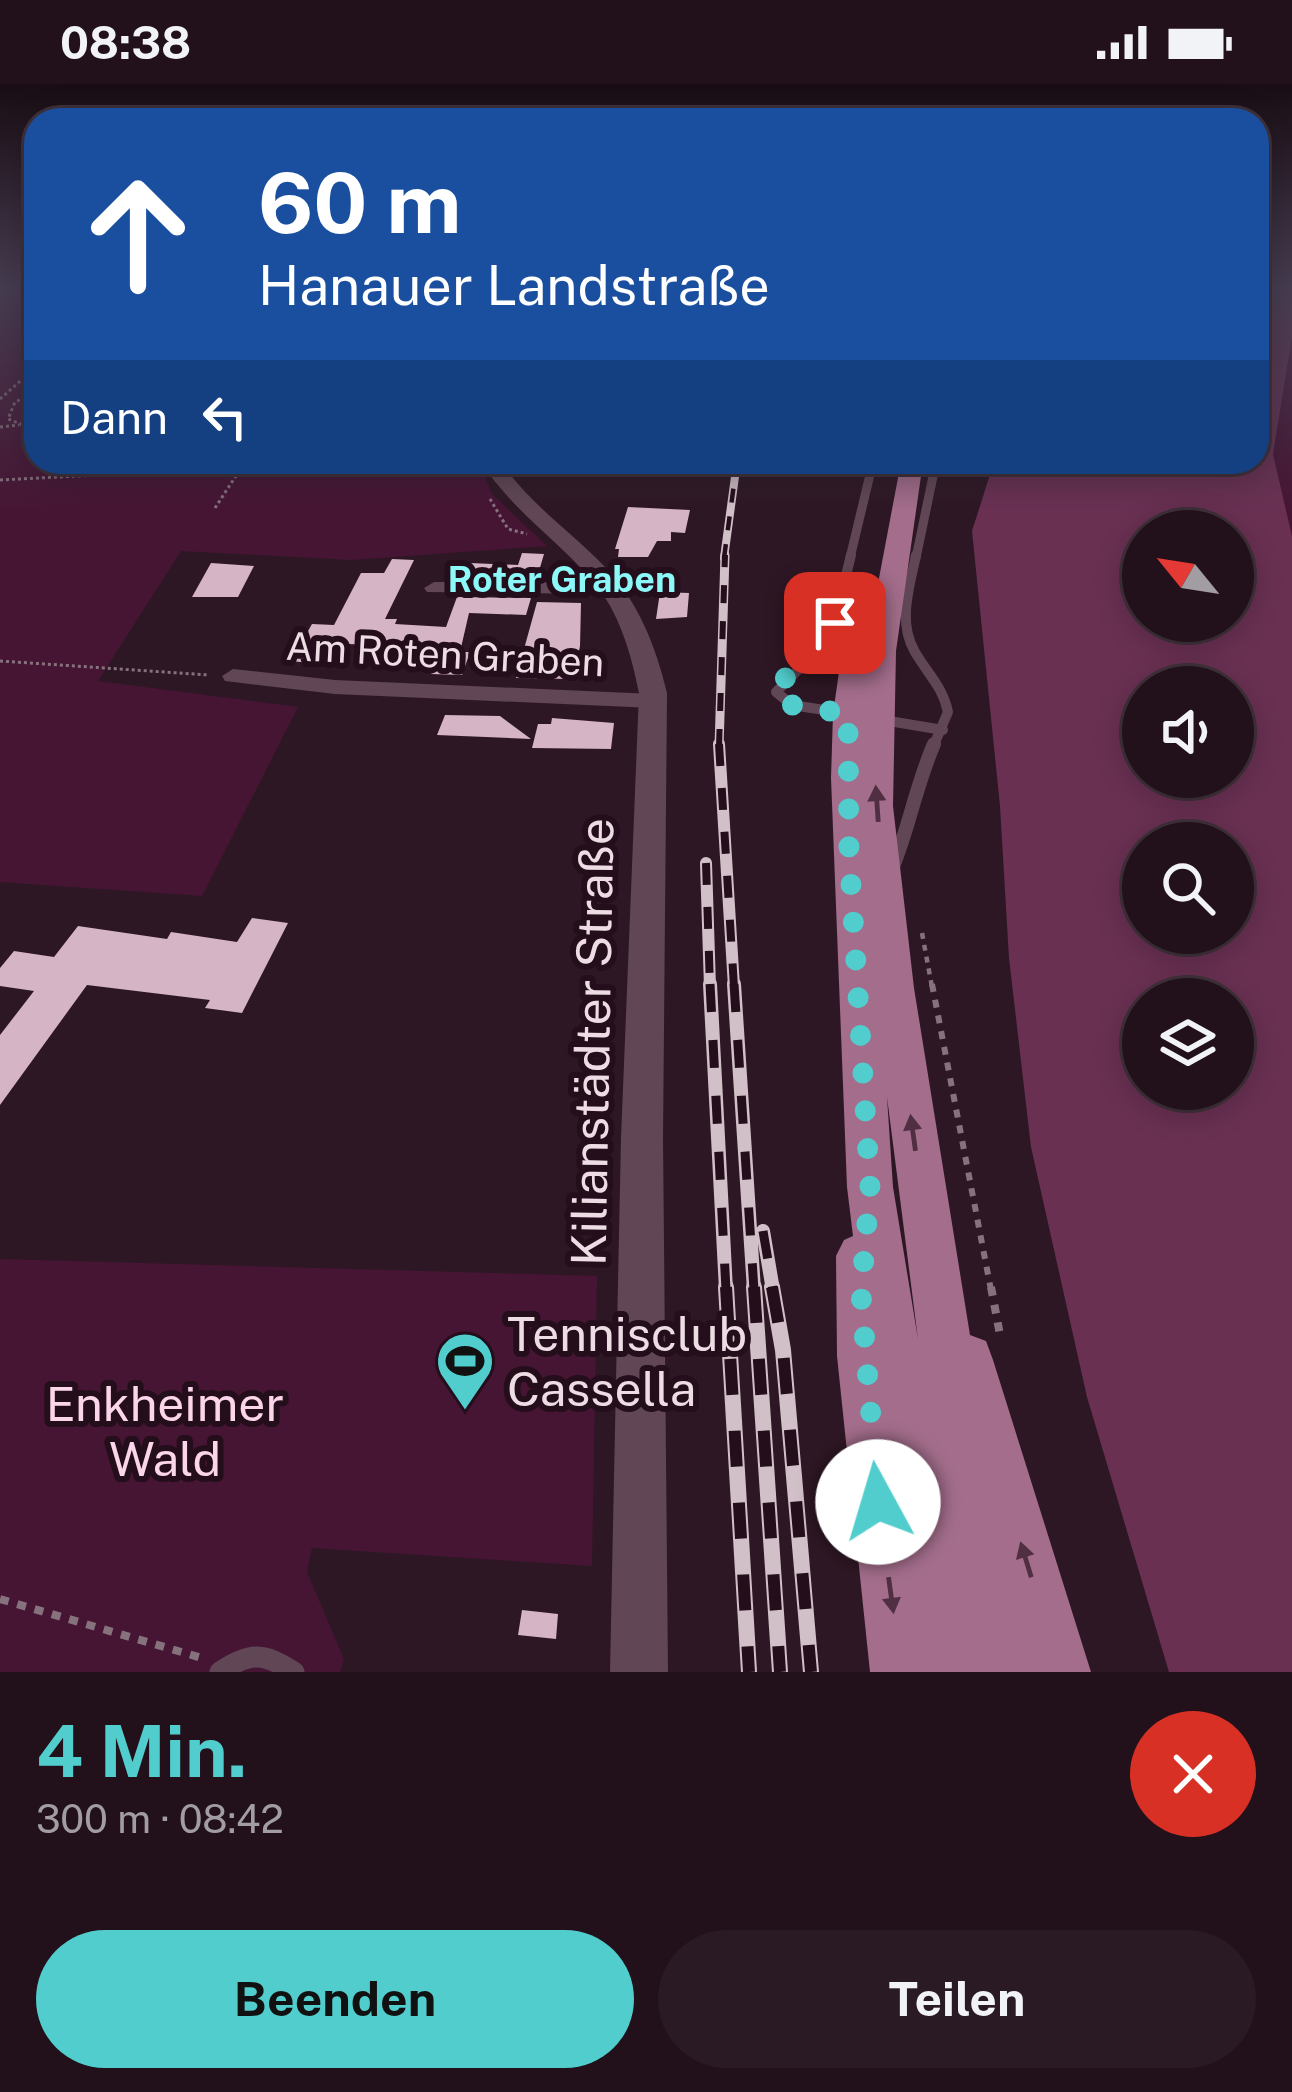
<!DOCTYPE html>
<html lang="de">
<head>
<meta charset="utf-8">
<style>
  :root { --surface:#22111b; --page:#2a1a24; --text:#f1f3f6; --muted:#a29da3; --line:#3f313a; --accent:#52cdcd }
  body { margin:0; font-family:"Public Sans",sans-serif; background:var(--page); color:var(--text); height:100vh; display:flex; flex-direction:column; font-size:45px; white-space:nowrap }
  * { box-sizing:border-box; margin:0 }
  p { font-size:39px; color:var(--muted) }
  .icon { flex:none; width:66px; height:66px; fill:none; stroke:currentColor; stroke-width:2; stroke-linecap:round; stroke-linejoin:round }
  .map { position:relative; height:1588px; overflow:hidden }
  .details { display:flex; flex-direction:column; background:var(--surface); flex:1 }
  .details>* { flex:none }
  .hud { position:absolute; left:24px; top:24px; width:1245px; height:366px; border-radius:36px; box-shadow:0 6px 30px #0003,0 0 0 3px var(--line); background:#1a4fa0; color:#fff; overflow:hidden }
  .needle { width:78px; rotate:300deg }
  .controls { position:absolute; left:1122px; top:426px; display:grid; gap:24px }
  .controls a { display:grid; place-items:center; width:132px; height:132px; border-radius:50%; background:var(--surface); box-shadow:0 6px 30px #0003,0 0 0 3px var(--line); font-size:60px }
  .pin { position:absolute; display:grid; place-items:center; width:102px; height:102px; color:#fff; margin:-51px; border-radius:24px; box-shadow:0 6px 18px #0006 }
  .me { position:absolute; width:132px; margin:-66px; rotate:354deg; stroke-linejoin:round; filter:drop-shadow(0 0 9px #0008) }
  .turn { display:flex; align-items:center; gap:42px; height:252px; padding:0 36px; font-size:54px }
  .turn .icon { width:156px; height:156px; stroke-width:2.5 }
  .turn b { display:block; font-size:84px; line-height:102px }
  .then { display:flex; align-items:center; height:114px; padding:0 36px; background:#0003; gap:24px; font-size:45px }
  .round { display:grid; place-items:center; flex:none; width:126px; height:126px; border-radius:63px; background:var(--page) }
  .summary { display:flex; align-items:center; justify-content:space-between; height:204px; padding:0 36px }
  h1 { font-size:72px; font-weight:700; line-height:90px; color:var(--accent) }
  .primary-button { display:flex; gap:24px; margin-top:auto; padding:24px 36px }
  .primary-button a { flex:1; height:138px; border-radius:72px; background:var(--accent); color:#111; font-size:48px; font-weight:700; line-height:138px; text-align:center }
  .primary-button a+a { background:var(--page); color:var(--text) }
  .status { display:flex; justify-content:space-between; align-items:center; height:84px; padding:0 60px; background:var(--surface); direction:ltr }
  .status svg { height:33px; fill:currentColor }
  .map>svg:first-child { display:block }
  .green { fill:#461534 }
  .water { fill:#693052; fill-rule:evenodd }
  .building { fill:#d4b4c5 }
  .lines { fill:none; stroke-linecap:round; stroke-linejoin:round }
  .path-far3 { stroke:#86727c; stroke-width:3; stroke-dasharray:3 3; stroke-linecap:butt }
  .path-far2 { stroke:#86727c; stroke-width:4.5; stroke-dasharray:6 6; stroke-linecap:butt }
  .path-far1 { stroke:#86727c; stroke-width:6; stroke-dasharray:8 8; stroke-linecap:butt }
  .path { stroke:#86727c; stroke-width:8; stroke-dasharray:9 9; stroke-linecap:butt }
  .service-far3 { stroke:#614755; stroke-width:9 }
  .service-far2 { stroke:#614755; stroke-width:10 }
  .service-far1 { stroke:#614755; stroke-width:14 }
  .service { stroke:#614755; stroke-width:21 }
  .minor { fill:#614755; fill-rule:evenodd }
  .tertiary { fill:#614755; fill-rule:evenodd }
  .primary { fill:#a36d8b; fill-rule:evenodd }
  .rail-far4-casing { stroke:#d1c0c8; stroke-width:8 }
  .rail-far3-casing { stroke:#d1c0c8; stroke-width:9 }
  .rail-far2-casing { stroke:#d1c0c8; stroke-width:12 }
  .rail-far1-casing { stroke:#d1c0c8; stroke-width:14 }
  .rail-casing { stroke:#d1c0c8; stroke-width:16 }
  .rail-far4 { stroke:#240e1b; stroke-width:4.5; stroke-dasharray:14; stroke-linecap:butt }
  .rail-far3 { stroke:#240e1b; stroke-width:6; stroke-dasharray:18; stroke-linecap:butt }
  .rail-far2 { stroke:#240e1b; stroke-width:8; stroke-dasharray:22; stroke-linecap:butt }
  .rail-far1 { stroke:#240e1b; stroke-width:9; stroke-dasharray:28; stroke-linecap:butt }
  .rail { stroke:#240e1b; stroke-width:12; stroke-dasharray:36; stroke-linecap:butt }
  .oneway { fill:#502f42 }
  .route { stroke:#52cdcd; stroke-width:21; stroke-dasharray:0 37.8 }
  .labels { text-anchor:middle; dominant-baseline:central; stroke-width:12; stroke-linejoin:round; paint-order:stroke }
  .far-neighbourhood-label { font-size:36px; font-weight:bold; fill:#8cf8f8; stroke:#240e1b }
  .street-label { font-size:39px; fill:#eddce4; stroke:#240e1b }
  .near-street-label { font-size:48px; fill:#eddce4; stroke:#240e1b }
  .near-poi-label { font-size:48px; fill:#eddce4; stroke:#240e1b; text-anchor:start }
  .near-park-label { font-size:48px; fill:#fbd5e9; stroke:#240e1b }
</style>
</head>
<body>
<div class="status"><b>08:38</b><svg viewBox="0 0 49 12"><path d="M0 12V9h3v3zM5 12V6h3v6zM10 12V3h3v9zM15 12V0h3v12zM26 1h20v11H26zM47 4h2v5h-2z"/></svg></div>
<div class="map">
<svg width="1292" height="1588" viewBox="0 0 1292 1588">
  <rect width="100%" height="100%" fill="#2e1724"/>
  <path class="green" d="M 0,205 L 36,205 L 36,378 L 478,378 L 492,410 L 547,462 L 351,476 L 181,467 L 98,597 L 298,623 L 202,812 L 0,798 Z
    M 1292,253 L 1292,452 L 1273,370 Z
    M 0,1175 L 597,1192 L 592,1482 L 312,1464 L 307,1488 L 344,1575 L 340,1588 L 0,1588 Z"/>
  <path class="water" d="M 1257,205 L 1292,205 L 1292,253 L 1273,370 L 1292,452 L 1292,1588 L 1169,1588 L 1087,1313 L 1031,1063 L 1009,874 L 1000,722 L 972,447 L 994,378 L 1257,378 ZM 1143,447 L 1233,447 L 1233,537 L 1143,537 ZM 1143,603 L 1233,603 L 1233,693 L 1143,693 ZM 1143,759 L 1233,759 L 1233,849 L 1143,849 ZM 1143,915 L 1233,915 L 1233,1005 L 1143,1005 Z"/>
  <path class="building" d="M 628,423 L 690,426 L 685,449 L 671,448 L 671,457 L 657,457 L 648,473 L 618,473 L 619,465 L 615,465 Z
    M 522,469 L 544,470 L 537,494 L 465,494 L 470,479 L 518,481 Z
    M 392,475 L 414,476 L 385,535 L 397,535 L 395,540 L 446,543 L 457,513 L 531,514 L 526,531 L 469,529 L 460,568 L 470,568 L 462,591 L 431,590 L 437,575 L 421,575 L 426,563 L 348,560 L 337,582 L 291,577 L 312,540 L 334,541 L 361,489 L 384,489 Z
    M 211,479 L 254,482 L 238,513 L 192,513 Z
    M 660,508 L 689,509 L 687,533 L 656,535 Z
    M 537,518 L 581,519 L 580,562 L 573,595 L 516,594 Z
    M 445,631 L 500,632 L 531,655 L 437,651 Z
    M 552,634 L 614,639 L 611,665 L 532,664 L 538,640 L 551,640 Z
    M 252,834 L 288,839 L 242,929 L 205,924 L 210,916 L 87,901 L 0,1021 L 0,951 L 34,907 L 0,902 L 0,884 L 14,867 L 54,873 L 78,842 L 167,855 L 171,848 L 237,858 Z
    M 522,1526 L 558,1530 L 556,1555 L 518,1551 Z"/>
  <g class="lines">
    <path class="path-far3" d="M 36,308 L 15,318 L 8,335 L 36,346
      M 0,315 L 36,283
      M 0,343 L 19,341
      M 0,396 L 346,378
      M 490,415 L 508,445 L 527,450
      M 215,424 L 245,378
      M 0,577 L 209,591"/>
    <path class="path-far2" d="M 922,849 L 932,903"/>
    <path class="path-far1" d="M 932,900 L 991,1206"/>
    <path class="path" d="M 991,1203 L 1001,1256
      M 0,1515 L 202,1574"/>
    <path class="service-far3" d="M 850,474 L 873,378
      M 916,474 L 936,378"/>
    <path class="service-far2" d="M 916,471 C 910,502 897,538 915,568 C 927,589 943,603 948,628 L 933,663
      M 850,630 L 792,621 L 776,608 L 831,553 L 851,471
      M 877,635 L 943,646"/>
    <path class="service-far1" d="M 892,785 C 909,744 916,701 934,660"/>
    <path class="service" d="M 220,1588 C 251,1567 264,1569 294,1588"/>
    <path class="minor" d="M 434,498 L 610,498 L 620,504 L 610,510 L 427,508 L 424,504 Z
      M 233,585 L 335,596 L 653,610 L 664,617 L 653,624 L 335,610 L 225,597 L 222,592 Z"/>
    <path class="tertiary" d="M 481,378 L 501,378 C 530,421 571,447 606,484 C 639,519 656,563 667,609 L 663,1054 L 668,1588 L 610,1588 L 621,1054 L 639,609 C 631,569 619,527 592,496 C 555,454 512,426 481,378 Z"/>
    <path class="primary" d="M 901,378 L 923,378 L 896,567 L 893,722 L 914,904 L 970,1251 L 986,1257 L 993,1276 L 1091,1588 L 870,1588 L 837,1272 L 836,1172 L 844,1156 L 853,1152 L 847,1103 L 831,694 L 833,630 L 850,510 L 863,502 L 876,510 ZM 887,1013 L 918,1255 L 893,1103 Z"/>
    <defs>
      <path id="rail-far4" d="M 724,474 L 737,378"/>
      <path id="rail-far3" d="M 719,663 L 725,471"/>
      <path id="rail-far2" d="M 719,660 L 734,903
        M 706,779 L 710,903"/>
      <path id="rail-far1" d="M 710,900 L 726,1206
        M 734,900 L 754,1206
        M 763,1147 L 773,1206"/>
      <path id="rail" d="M 726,1203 L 749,1588
        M 754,1203 L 780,1588
        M 772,1203 L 783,1266 L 811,1588"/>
    </defs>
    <use href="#rail-far4" class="rail-far4-casing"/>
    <use href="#rail-far3" class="rail-far3-casing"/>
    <use href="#rail-far2" class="rail-far2-casing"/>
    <use href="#rail-far1" class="rail-far1-casing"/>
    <use href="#rail" class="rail-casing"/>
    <use href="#rail-far4" class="rail-far4"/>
    <use href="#rail-far3" class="rail-far3"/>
    <use href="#rail-far2" class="rail-far2"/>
    <use href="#rail-far1" class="rail-far1"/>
    <use href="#rail" class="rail"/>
  </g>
  <defs><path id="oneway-solid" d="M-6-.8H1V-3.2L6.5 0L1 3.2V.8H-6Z" transform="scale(3)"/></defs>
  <g class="oneway">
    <use href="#oneway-solid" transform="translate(877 720) rotate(-94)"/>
    <use href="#oneway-solid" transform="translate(913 1049) rotate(-98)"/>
    <use href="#oneway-solid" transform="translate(1026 1476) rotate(-107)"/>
    <use href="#oneway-solid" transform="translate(891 1511) rotate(82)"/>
  </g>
  <linearGradient id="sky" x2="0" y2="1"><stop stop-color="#190d14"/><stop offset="0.48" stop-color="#463c50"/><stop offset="1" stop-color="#463c50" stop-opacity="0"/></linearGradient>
  <rect width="1292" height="427" fill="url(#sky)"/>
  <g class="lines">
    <path class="route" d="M 835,539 C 822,579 791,577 776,608 L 792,621 L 848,630 L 849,769 L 870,1102 L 861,1210 L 878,1418"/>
  </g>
  <defs>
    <symbol id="stadium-pin" viewBox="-11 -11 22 30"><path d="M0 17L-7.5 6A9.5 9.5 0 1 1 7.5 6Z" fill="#52cdcd" stroke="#240e1b"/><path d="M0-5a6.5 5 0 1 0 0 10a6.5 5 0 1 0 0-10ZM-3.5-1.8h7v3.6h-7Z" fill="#111"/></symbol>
  </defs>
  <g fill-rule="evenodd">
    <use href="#stadium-pin" x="432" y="1244" width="66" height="90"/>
  </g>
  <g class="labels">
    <g class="far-neighbourhood-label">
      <text x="562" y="495">Roter Graben</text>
    </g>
    <g class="street-label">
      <text transform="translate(445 570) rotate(3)">Am Roten Graben</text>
    </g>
    <g class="near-street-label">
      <text transform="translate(592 958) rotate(-89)">Kilianstädter Straße</text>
    </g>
    <g class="near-poi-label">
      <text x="507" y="1249">Tennisclub<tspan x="507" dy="55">Cassella</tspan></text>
    </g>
    <g class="near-park-label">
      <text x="165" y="1319">Enkheimer<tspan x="165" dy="55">Wald</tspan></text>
    </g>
  </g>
</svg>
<div class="controls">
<a><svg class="needle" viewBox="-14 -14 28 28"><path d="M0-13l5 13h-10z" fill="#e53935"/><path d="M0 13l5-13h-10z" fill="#a29da3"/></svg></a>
<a><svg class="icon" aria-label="sound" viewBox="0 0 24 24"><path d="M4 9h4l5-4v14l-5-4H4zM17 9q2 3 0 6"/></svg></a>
<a><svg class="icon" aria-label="search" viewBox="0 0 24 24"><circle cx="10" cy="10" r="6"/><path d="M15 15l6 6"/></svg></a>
<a><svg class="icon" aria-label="layers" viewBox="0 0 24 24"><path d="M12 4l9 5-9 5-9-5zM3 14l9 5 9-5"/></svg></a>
</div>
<div class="pin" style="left:835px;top:539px;background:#d93025"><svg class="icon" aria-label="arrive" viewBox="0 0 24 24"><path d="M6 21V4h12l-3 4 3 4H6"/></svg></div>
<svg class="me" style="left:878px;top:1418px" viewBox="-20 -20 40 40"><circle r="19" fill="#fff"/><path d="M0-13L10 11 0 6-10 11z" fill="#52cdcd"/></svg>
<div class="hud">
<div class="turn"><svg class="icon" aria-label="ahead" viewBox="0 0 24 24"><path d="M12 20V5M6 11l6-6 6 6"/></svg><div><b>60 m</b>Hanauer Landstraße</div></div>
<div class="then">Dann<svg class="icon" aria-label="left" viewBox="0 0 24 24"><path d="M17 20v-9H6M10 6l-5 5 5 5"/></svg></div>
</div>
</div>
<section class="details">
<div class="summary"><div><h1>4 Min.</h1><p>300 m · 08:42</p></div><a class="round" style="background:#d93025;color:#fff"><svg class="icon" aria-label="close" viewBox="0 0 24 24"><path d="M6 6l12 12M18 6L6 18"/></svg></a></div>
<div class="primary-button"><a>Beenden</a><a>Teilen</a></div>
</section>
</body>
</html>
